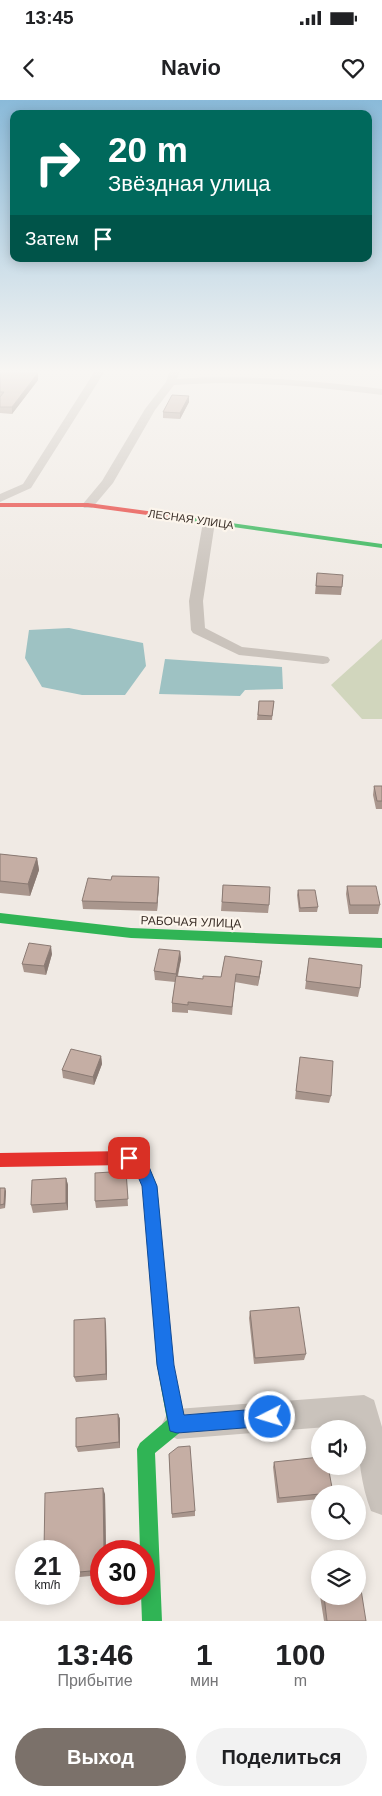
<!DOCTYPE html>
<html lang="ru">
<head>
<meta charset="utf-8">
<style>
  :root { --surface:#fff; --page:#f2f2f2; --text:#202124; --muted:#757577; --accent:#7b716a }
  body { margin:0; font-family:Arial,sans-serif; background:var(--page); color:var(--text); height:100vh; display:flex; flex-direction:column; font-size:19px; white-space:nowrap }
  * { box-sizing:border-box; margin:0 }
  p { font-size:16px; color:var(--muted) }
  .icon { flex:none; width:28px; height:28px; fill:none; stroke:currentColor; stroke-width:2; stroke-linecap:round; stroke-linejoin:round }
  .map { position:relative; height:1521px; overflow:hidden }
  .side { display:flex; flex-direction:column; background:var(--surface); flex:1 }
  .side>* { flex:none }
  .top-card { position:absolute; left:10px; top:10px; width:362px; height:152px; border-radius:10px; box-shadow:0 2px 12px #0003; background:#00695c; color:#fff; overflow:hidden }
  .tools { position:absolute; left:311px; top:1320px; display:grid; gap:10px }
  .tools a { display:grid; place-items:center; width:55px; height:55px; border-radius:50%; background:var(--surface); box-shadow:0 2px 12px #0003; font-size:25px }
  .speed { position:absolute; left:15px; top:1440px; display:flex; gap:10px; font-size:25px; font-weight:700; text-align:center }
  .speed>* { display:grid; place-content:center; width:65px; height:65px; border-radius:50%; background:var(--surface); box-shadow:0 2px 12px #0003; line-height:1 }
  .speed small { font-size:12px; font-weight:400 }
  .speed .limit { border:8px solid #d22; background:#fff; color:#111 }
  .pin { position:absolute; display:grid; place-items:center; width:42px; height:42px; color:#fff; margin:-21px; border-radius:10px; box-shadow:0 2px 8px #0006 }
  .me { position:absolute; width:55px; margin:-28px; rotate:265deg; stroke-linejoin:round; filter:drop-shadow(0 0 4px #0008) }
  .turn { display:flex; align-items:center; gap:18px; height:105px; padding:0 15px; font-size:22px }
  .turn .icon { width:65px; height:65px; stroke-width:2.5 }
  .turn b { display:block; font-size:35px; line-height:42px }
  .then { display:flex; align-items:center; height:48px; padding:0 15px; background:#0003; gap:10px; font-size:19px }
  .eta { display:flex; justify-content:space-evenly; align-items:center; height:85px; text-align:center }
  .eta b { font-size:30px; font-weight:600; line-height:35px }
  .action { display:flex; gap:10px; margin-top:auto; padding:10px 15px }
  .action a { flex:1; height:58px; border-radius:30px; background:var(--accent); color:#fff; font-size:20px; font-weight:600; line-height:58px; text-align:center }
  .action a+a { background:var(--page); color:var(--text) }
  .status { display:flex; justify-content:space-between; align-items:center; height:35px; padding:0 25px; background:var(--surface); direction:ltr }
  .status svg { height:14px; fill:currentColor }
  header { display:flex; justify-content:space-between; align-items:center; height:65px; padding:0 15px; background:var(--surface); font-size:22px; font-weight:600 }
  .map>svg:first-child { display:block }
  .green { fill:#d1d6bd }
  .water { fill:#9ec2c3 }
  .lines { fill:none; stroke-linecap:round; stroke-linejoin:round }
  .street { fill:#cac3bc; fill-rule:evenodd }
  .fast { fill:#30b455; fill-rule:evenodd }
  .jam { fill:#e5322d; fill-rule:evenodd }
  .wall { fill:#a9968d }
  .shaded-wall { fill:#8a7a73 }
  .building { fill:#c5aea4; stroke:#8a7a73 }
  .route { fill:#1a73e8; stroke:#114b97 }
  .labels { text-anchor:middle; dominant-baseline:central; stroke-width:4.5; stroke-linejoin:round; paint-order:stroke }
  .far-street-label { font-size:11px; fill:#3c3029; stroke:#fcf5ec }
  .street-label { font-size:12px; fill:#3c3029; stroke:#fcf5ec }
</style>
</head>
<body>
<div class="status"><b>13:45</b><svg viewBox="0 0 49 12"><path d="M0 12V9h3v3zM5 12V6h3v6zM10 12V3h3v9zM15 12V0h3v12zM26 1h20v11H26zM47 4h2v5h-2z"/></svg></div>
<header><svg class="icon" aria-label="back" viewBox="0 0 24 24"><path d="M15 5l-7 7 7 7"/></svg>Navio<svg class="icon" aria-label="heart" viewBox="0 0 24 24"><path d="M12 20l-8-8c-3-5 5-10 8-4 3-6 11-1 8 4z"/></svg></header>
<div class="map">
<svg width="382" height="1521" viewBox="0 0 382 1521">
  <rect width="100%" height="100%" fill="#f0eae4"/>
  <path class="green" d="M 382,539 L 382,619 L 362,619 L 331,585 Z"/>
  <path class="water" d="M 69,528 L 143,543 L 146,566 L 125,595 L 82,595 L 42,587 L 25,558 L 29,530 Z
    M 165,559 L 282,567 L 283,589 L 245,590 L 240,596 L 159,594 Z"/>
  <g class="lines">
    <path class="street" d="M 95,271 L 105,271 L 31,388 L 0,402 L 0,394 L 23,384 Z
      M 170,271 L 180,271 L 177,279 C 246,274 314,281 382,289 L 382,295 C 313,286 244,280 174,285 L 155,310 L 113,383 L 92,408 L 84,408 L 82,405 L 102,381 L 145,309 L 166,282 Z
      M 209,418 L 215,422 L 203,501 L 205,528 L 242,547 L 323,556 L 328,557 L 330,560 L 328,563 L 323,564 L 239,555 L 193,533 L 191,530 L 189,501 L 203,422 Z
      M 364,1295 L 374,1300 L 382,1327 L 382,1415 L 371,1411 C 361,1385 358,1356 358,1329 L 353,1329 L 352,1325 L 177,1339 L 167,1334 L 162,1324 L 167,1314 L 177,1309 Z"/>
    <path class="fast" d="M 174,415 L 382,444 L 382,448 L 177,419 L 174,419 Z
      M 0,813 L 131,828 L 382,838 L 382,848 L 131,838 L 0,823 Z
      M 127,1051 L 147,1062 L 157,1086 L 173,1265 L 186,1324 L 183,1330 L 155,1353 L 162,1521 L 142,1521 L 141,1494 L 144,1494 L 144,1451 L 140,1451 L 137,1349 L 140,1343 L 167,1320 L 157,1265 L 143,1086 L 137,1072 L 122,1063 L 120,1058 L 122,1053 Z"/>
    <path class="jam" d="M 0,403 L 88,403 L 177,415 L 181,417 L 177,419 L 88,407 L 0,407 Z
      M 127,1051 L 132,1053 L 134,1058 L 132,1063 L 127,1065 L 0,1067 L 0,1053 Z"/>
  </g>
  <path class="wall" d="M 0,271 L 36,273 L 38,280 L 12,314 L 0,313 Z
    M 189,296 L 189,302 L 180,319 L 163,318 L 163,312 Z
    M 317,473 L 342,487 L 341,495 L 315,494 Z
    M 259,601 L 274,601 L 272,620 L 257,620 Z
    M 374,686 L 382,686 L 382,709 L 376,709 L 373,695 Z
    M 0,754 L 37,758 L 39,770 L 30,796 L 0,793 Z
    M 159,785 L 157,811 L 83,809 L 82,801 Z
    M 223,785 L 269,805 L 268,813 L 221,811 Z
    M 347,786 L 380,805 L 378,814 L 349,814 L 346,794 Z
    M 298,790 L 318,807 L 317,812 L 299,812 L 297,795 Z
    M 180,851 L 181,859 L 178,876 L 203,879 L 221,877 L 225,856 L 261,870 L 258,886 L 235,882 L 232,915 L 188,910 L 188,913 L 172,912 L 172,903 L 175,882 L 155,880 L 154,871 Z
    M 52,854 L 46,875 L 24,872 L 22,864 Z
    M 309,858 L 360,888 L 358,897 L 305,889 Z
    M 101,956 L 102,964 L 94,985 L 63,978 L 62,970 Z
    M 300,957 L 331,996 L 329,1003 L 295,999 Z
    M 126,1071 L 128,1106 L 96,1108 L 95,1101 Z
    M 66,1078 L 68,1085 L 68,1110 L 33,1113 L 31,1105 Z
    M 0,1088 L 6,1091 L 5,1108 L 0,1109 Z
    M 250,1211 L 306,1254 L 304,1260 L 254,1264 L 249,1218 Z
    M 106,1224 L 107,1280 L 76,1282 L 74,1277 Z
    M 118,1314 L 120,1319 L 120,1348 L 78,1352 L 76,1347 Z
    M 169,1354 L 195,1411 L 195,1416 L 172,1418 Z
    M 274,1362 L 333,1393 L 333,1394 L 320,1394 L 320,1399 L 277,1403 L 273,1367 Z
    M 105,1394 L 106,1451 L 101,1451 L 101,1475 L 69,1478 L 69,1451 Z
    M 320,1496 L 358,1496 L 366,1521 L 324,1521 Z"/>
  <path class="shaded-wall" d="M 32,271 L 37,271 L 32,279 L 31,273 Z
    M 38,273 L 38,280 L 12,314 L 12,307 Z
    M 189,296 L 189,302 L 180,319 L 180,313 Z
    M 37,758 L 39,770 L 30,796 L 28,784 Z
    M 159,777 L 159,785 L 157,811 L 157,803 Z
    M 51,846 L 52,854 L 46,875 L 44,866 Z
    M 180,851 L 181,859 L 176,882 L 176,874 Z
    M 262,861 L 261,870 L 258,886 L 259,877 Z
    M 101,956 L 102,964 L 94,985 L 93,977 Z
    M 66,1078 L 68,1085 L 68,1110 L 66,1103 Z
    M 5,1088 L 6,1091 L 5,1108 L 4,1104 Z
    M 105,1218 L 106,1224 L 107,1280 L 106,1274 Z
    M 118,1314 L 120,1319 L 120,1348 L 119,1342 Z
    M 103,1388 L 105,1394 L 106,1451 L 104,1451 Z"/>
  <path class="building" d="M 0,271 L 32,271 L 31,273 L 38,273 L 12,307 L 0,307 L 0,297 L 4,292 L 0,292 Z
    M 172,295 L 189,296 L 180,313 L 163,312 Z
    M 317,473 L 343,475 L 342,487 L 316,486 Z
    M 259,601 L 274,601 L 272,616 L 258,615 Z
    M 374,686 L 382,686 L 382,701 L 377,701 Z
    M 0,754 L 37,758 L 28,784 L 0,781 Z
    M 112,776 L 159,777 L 157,803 L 82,801 L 88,778 L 111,780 Z
    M 223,785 L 270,787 L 269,805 L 222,802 Z
    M 347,786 L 376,786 L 380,805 L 350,805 Z
    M 298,790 L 315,790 L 318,807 L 300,808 Z
    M 29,843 L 51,846 L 44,866 L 22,864 Z
    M 159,849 L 180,851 L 176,874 L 154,871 Z
    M 225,856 L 262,861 L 259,877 L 236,874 L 232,907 L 188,902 L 188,905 L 172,903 L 176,876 L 203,879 L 203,876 L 221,877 Z
    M 309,858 L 362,865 L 360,888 L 306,881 Z
    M 71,949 L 101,956 L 93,977 L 62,970 Z
    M 300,957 L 333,961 L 331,996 L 296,991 Z
    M 126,1071 L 128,1099 L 95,1101 L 95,1073 Z
    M 66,1078 L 66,1103 L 31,1105 L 32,1080 Z
    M 0,1088 L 5,1088 L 4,1104 L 0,1105 Z
    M 299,1207 L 306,1254 L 255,1258 L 250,1211 Z
    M 105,1218 L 106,1274 L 74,1277 L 74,1220 Z
    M 118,1314 L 119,1342 L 76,1347 L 76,1318 Z
    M 190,1346 L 195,1411 L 172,1414 L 169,1354 L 178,1347 Z
    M 320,1357 L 320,1366 L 328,1366 L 333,1393 L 320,1394 L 279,1398 L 274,1362 Z
    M 103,1388 L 104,1451 L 101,1451 L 101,1470 L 69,1473 L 69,1451 L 44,1451 L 45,1393 Z
    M 358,1477 L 359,1477 L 366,1521 L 327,1521 L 324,1496 L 358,1496 Z"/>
  <linearGradient id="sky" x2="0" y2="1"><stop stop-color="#8abad9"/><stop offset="0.56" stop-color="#f8f6f3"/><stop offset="1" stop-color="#f8f6f3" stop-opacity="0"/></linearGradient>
  <rect width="382" height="484" fill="url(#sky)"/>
  <path class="route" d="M 129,1051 L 147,1062 L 157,1086 L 174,1265 L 184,1315 L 270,1308 L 276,1311 L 279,1317 L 276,1324 L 270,1326 L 177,1333 L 170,1331 L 157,1265 L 142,1086 L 136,1072 L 124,1063 L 122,1058 L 124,1054 Z"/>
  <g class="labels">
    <g class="far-street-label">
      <text transform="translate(191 419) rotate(8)">ЛЕСНАЯ УЛИЦА</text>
    </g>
    <g class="street-label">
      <text transform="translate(191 822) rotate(2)">РАБОЧАЯ УЛИЦА</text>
    </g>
  </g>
</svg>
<div class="tools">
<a><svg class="icon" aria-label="sound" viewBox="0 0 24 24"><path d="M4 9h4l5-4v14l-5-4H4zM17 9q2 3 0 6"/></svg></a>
<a><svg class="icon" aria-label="search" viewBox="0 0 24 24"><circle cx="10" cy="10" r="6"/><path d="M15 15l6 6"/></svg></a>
<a><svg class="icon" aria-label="layers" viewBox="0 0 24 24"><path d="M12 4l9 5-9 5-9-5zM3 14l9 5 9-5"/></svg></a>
</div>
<div class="speed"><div>21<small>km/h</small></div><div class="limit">30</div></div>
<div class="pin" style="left:129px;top:1058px;background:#d93025"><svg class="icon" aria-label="arrive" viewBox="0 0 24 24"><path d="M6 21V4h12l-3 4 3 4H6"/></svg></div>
<svg class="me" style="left:270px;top:1317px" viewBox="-20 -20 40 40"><circle r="17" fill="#1a73e8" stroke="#fff" stroke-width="3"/><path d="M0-11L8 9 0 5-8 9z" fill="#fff"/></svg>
<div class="top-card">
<div class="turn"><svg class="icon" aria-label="right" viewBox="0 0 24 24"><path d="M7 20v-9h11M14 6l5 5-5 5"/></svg><div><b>20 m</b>Звёздная улица</div></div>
<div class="then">Затем<svg class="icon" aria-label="arrive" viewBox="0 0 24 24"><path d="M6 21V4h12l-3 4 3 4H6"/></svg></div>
</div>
</div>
<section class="side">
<div class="eta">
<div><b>13:46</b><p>Прибытие</p></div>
<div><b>1</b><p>мин</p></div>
<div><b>100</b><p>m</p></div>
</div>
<div class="action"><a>Выход</a><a>Поделиться</a></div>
</section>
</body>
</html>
